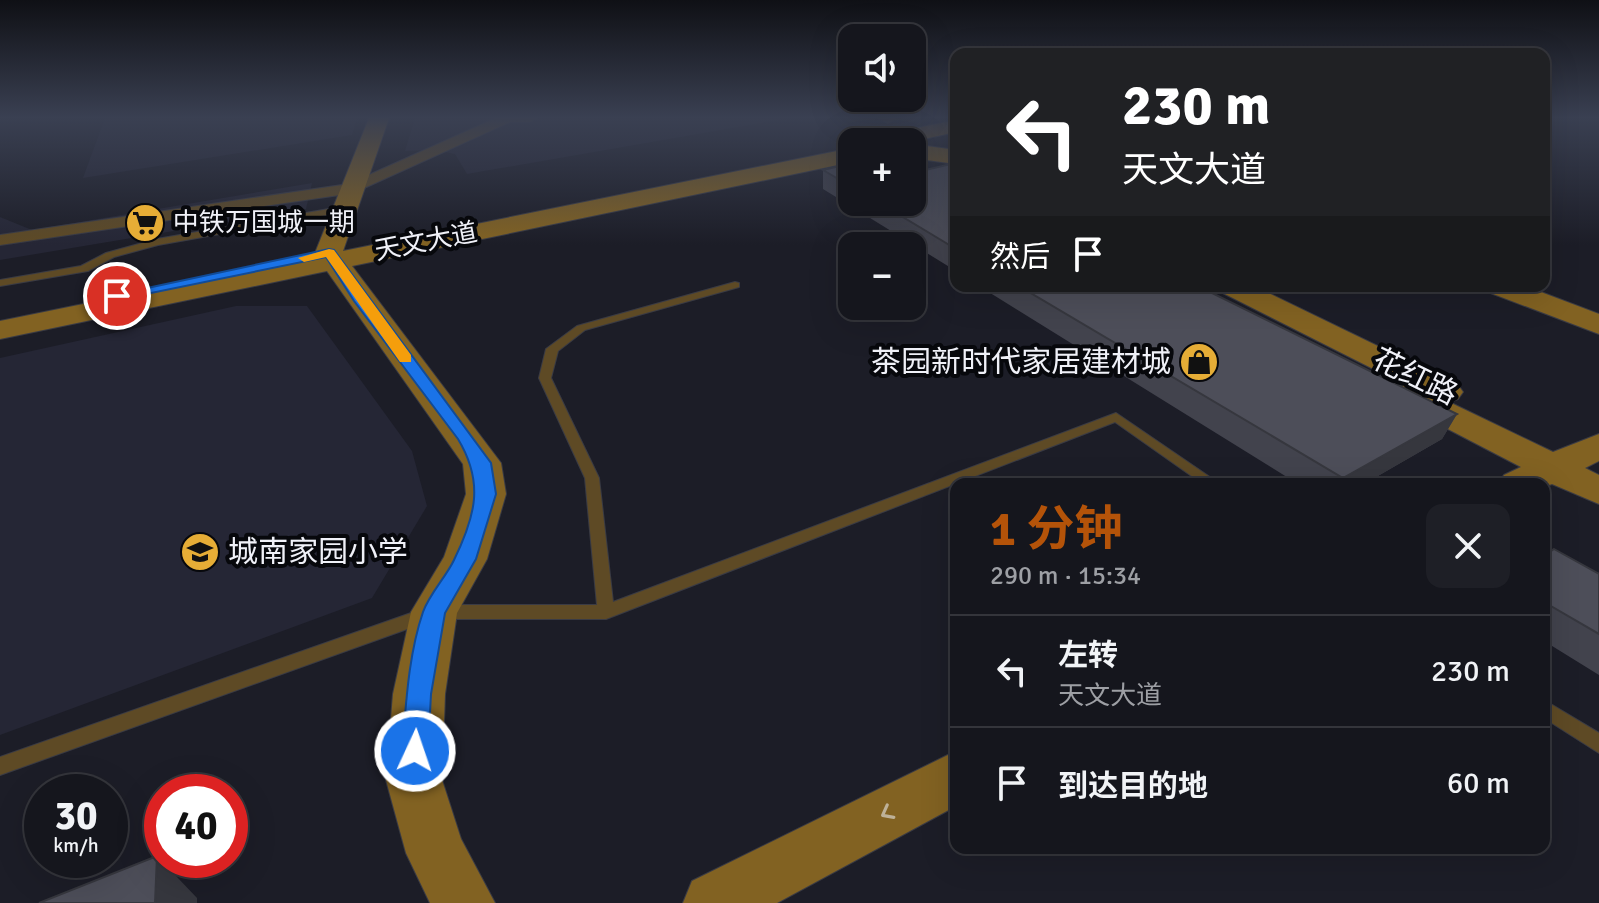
<!DOCTYPE html>
<html lang="zh">
<head>
<meta charset="utf-8">
<style>
  :root { --surface:#15161d; --page:#1e1f26; --text:#f1f3f6; --muted:#9d9fa4; --line:#34353b; --accent:#b45309 }
  body { margin:0; font-family:Signika,"Noto Sans SC",sans-serif; background:var(--page); color:var(--text); height:100vh; display:flex; flex-direction:column; font-size:30px; white-space:nowrap }
  * { box-sizing:border-box; margin:0 }
  p { font-size:26px; color:var(--muted) }
  .icon { flex:none; width:44px; height:44px; fill:none; stroke:currentColor; stroke-width:2; stroke-linecap:round; stroke-linejoin:round }
  .map { position:relative; flex:1; overflow:hidden }
  .sheet { position:absolute; left:950px; top:478px; width:600px; height:376px; display:flex; flex-direction:column; background:var(--surface); border-radius:16px; box-shadow:0 8px 32px #0002,0 0 0 2px var(--line) }
  .sheet>* { flex:none }
  .hud { position:absolute; left:950px; top:48px; width:600px; height:244px; border-radius:16px; box-shadow:0 8px 32px #0002,0 0 0 2px var(--line); background:#202124; color:#fff; overflow:hidden }
  .buttons { position:absolute; left:838px; top:24px; display:grid; gap:16px }
  .buttons a { display:grid; place-items:center; width:88px; height:88px; border-radius:16px; background:var(--surface); box-shadow:0 8px 32px #0002,0 0 0 2px var(--line); font-size:40px }
  .speed { position:absolute; left:24px; top:774px; display:flex; gap:16px; font-size:40px; font-weight:700; text-align:center }
  .speed>* { display:grid; place-content:center; width:104px; height:104px; border-radius:50%; background:var(--surface); box-shadow:0 8px 32px #0002,0 0 0 2px var(--line); line-height:1 }
  .speed small { font-size:20px; font-weight:400 }
  .speed .limit { border:12px solid #d22; background:#fff; color:#111 }
  .pin { position:absolute; display:grid; place-items:center; width:68px; height:68px; color:#fff; margin:-34px; border:4px solid #fff; border-radius:50%; box-shadow:0 2px 8px #0007 }
  .me { position:absolute; width:88px; margin:-44px; rotate:3deg; stroke-linejoin:round; filter:drop-shadow(0 0 6px #0008) }
  .turn { display:flex; align-items:center; gap:28px; height:168px; padding:0 40px; font-size:36px }
  .turn .icon { width:104px; height:104px; stroke-width:2.5 }
  .turn b { display:block; font-size:56px; line-height:68px }
  .then { display:flex; align-items:center; height:76px; padding:0 40px; background:#0003; gap:16px; font-size:30px }
  .round { display:grid; place-items:center; flex:none; width:84px; height:84px; border-radius:16px; background:var(--page) }
  .overview { display:flex; align-items:center; justify-content:space-between; height:136px; padding:0 40px }
  h1 { font-size:48px; font-weight:700; line-height:60px; color:var(--accent) }
  ul { padding:0; list-style:none }
  li { display:flex; align-items:center; gap:24px; height:112px; padding:0 40px; border-top:2px solid var(--line) }
  li div { flex:1 }
  li b { display:block; font-size:30px }
  li em { font-style:normal }
  .map>svg:first-child { display:block }
  .built { fill:#252635 }
  .lines { fill:none; stroke-linecap:round; stroke-linejoin:round }
  .lane-casing { stroke:#3a3b44; stroke-width:2 }
  .street-casing { stroke:#3a3b44; stroke-width:2 }
  .secondary-casing { stroke:#3a3b44; stroke-width:2 }
  .lane { fill:#5e4a25; fill-rule:evenodd }
  .street { fill:#5e4a25; fill-rule:evenodd }
  .secondary { fill:#826222; fill-rule:evenodd }
  .wall { fill:#42434d }
  .shaded-wall { fill:#36373e }
  .building { fill:#4d4e59; stroke:#36373e; stroke-width:2 }
  .oneway { stroke:#beb198 }
  .route { fill:#1a73e8; stroke:#114b97; stroke-width:2 }
  .slow { fill:#f59e0b }
  .labels { text-anchor:middle; dominant-baseline:central; stroke-width:8; stroke-linejoin:round; paint-order:stroke }
  .far-poi-label { font-size:26px; fill:#f0f1f8; stroke:#07080c; text-anchor:start }
  .far-street-label { font-size:26px; fill:#f0f1f8; stroke:#07080c }
  .poi-label { font-size:30px; fill:#f0f1f8; stroke:#07080c; text-anchor:end }
  .street-label { font-size:30px; fill:#f0f1f8; stroke:#07080c }
</style>
</head>
<body>
<div class="map">
<svg width="1599" height="903" viewBox="0 0 1599 903">
  <rect width="100%" height="100%" fill="#1c1d27"/>
  <path class="built" d="M 105,118 L 357,118 L 352,135 L 83,178 Z
    M 415,118 L 790,118 L 467,174 L 455,154 L 435,150 L 405,151 Z
    M 312,183 L 306,209 L 0,260 L 0,217 L 32,230 Z
    M 236,306 L 307,306 L 412,451 L 427,506 L 372,598 L 0,735 L 0,358 Z"/>
  <g class="lines">
    <defs>
      <path id="lane" d="M 346,206 L 349,207 L 349,211 L 158,245 L 114,257 L 88,271 L 0,286 L 0,280 L 81,266 L 106,253 L 157,239 Z
        M 735,282 L 739,283 L 739,287 L 585,330 L 558,351 L 551,378 L 599,478 L 613,602 L 1116,413 L 1220,484 L 1203,484 L 1115,422 L 606,619 L 435,619 L 0,775 L 0,757 L 434,605 L 597,605 L 585,478 L 539,378 L 546,349 L 577,326 Z
        M 1544,700 L 1599,733 L 1599,753 L 1544,718 Z"/>
      <path id="street" d="M 496,118 L 537,118 L 530,122 L 510,122 L 353,193 L 0,245 L 0,235 L 349,184 Z
        M 878,118 L 894,118 L 895,119 L 888,123 Z"/>
      <path id="secondary" d="M 369,118 L 389,118 L 343,251 L 852,148 L 852,162 L 352,266 L 501,463 L 506,494 L 487,559 L 457,613 L 445,694 L 442,780 L 461,839 L 495,903 L 430,903 L 406,853 L 386,780 L 393,694 L 411,612 L 444,557 L 466,494 L 463,464 L 327,271 L 0,339 L 0,321 L 318,256 L 315,253 Z
        M 956,120 L 956,132 L 910,142 L 869,142 L 872,137 Z
        M 912,144 L 956,150 L 956,164 L 912,158 Z
        M 1216,286 L 1254,286 L 1458,385 L 1463,392 L 1458,399 L 1449,402 L 1553,452 L 1599,434 L 1599,461 L 1585,468 L 1599,475 L 1599,504 L 1552,484 L 1544,487 L 1544,484 L 1498,484 L 1504,475 L 1521,467 L 1396,402 L 1391,395 L 1396,388 L 1405,385 L 1221,292 Z
        M 1483,286 L 1525,286 L 1599,314 L 1599,334 L 1488,292 Z
        M 956,751 L 956,806 L 777,903 L 683,903 L 692,881 Z"/>
    </defs>
    <use href="#lane" class="lane-casing"/>
    <use href="#street" class="street-casing"/>
    <use href="#secondary" class="secondary-casing"/>
    <use href="#lane" class="lane"/>
    <use href="#street" class="street"/>
    <use href="#secondary" class="secondary"/>
  </g>
  <path class="wall" d="M 852,163 L 852,202 L 912,202 L 917,172 L 956,166 L 956,271 L 823,189 L 823,170 Z
    M 979,286 L 1198,286 L 1457,414 L 1442,439 L 1364,484 L 1298,484 Z
    M 1544,556 L 1599,574 L 1599,675 L 1544,641 Z"/>
  <path class="shaded-wall" d="M 1457,414 L 1442,439 L 1364,484 L 1340,484 L 1343,478 Z
    M 157,856 L 197,898 L 197,903 L 155,903 Z"/>
  <path class="building" d="M 852,163 L 852,187 L 823,170 Z
    M 951,164 L 956,166 L 956,249 L 878,202 L 912,202 L 912,169 L 917,172 Z
    M 1019,286 L 1198,286 L 1457,414 L 1343,478 Z
    M 1554,549 L 1599,574 L 1599,634 L 1544,602 L 1544,556 Z
    M 157,856 L 155,903 L 39,903 Z"/>
  <defs><path id="oneway-chevron" d="M-2-3.5L2.5 0L-2 3.5" fill="none" stroke-width="1.6" stroke-linecap="round" stroke-linejoin="round" transform="scale(2)"/></defs>
  <use class="oneway" href="#oneway-chevron" transform="translate(887 813) rotate(152)"/>
  <linearGradient id="sky" x2="0" y2="1"><stop stop-color="#0f1015"/><stop offset="0.48" stop-color="#3a4052"/><stop offset="1" stop-color="#3a4052" stop-opacity="0"/></linearGradient>
  <rect width="1599" height="245" fill="url(#sky)"/>
  <path class="route" d="M 329,249 L 334,250 L 491,463 L 496,494 L 476,559 L 445,613 L 431,694 L 428,751 L 425,759 L 415,763 L 406,759 L 402,751 C 406,706 408,656 423,612 C 430,593 446,577 454,560 C 476,515 484,482 458,439 L 354,301 L 326,257 L 117,300 L 110,296 Z"/>
  <path class="slow" d="M 329,249 L 334,250 L 411,355 L 411,362 L 400,362 L 326,257 L 304,262 L 298,258 Z"/>
  <defs>
    <symbol id="supermarket-disc" viewBox="-11 -11 22 22"><circle r="9.5" fill="#e6ad36" stroke="#07080c"/><path d="M-6-5.5h2.5l.6 2H6L4.5 2H-2.5L-4.4-4H-6ZM-1.5 3.2a1.3 1.3 0 1 0 .1 0ZM3 3.2a1.3 1.3 0 1 0 .1 0Z" fill="#111"/></symbol>
    <symbol id="shop-disc" viewBox="-11 -11 22 22"><circle r="9.5" fill="#e6ad36" stroke="#07080c"/><path d="M-5-2.5h2.3a2.7 3.5 0 0 1 5.4 0H5L5.5 6h-11ZM-1.5-2.5h3a1.5 2.3 0 0 0-3 0Z" fill="#111"/></symbol>
    <symbol id="school-disc" viewBox="-11 -11 22 22"><circle r="9.5" fill="#e6ad36" stroke="#07080c"/><path d="M0-5L7-2L0 1L-7-2ZM-4 1L0 2.5L4 1V4Q0 6-4 4Z" fill="#111"/></symbol>
  </defs>
  <g fill-rule="evenodd">
    <use href="#supermarket-disc" x="123" y="201" width="44" height="44"/>
    <use href="#shop-disc" x="1177" y="340" width="44" height="44"/>
    <use href="#school-disc" x="178" y="530" width="44" height="44"/>
  </g>
  <g class="labels">
    <g class="far-poi-label">
      <text x="173" y="223">中铁万国城一期</text>
    </g>
    <g class="far-street-label">
      <text transform="translate(426 242) rotate(-11)">天文大道</text>
    </g>
    <g class="poi-label">
      <text x="1171" y="362">茶园新时代家居建材城</text>
      <text x="228" y="552" text-anchor="start">城南家园小学</text>
    </g>
    <g class="street-label">
      <text transform="translate(1415 377) rotate(26)">花红路</text>
    </g>
  </g>
</svg>
<div class="buttons">
<a><svg class="icon" aria-label="sound" viewBox="0 0 24 24"><path d="M4 9h4l5-4v14l-5-4H4zM17 9q2 3 0 6"/></svg></a>
<a>+</a>
<a>−</a>
</div>
<div class="speed"><div>30<small>km/h</small></div><div class="limit">40</div></div>
<div class="pin" style="left:117px;top:296px;background:#d93025"><svg class="icon" aria-label="arrive" viewBox="0 0 24 24"><path d="M6 21V4h12l-3 4 3 4H6"/></svg></div>
<svg class="me" style="left:415px;top:751px" viewBox="-20 -20 40 40"><circle r="17" fill="#1a73e8" stroke="#fff" stroke-width="3"/><path d="M0-11L8 9 0 5-8 9z" fill="#fff"/></svg>
<div class="hud">
<div class="turn"><svg class="icon" aria-label="left" viewBox="0 0 24 24"><path d="M17 20v-9H6M10 6l-5 5 5 5"/></svg><div><b>230 m</b>天文大道</div></div>
<div class="then">然后<svg class="icon" aria-label="arrive" viewBox="0 0 24 24"><path d="M6 21V4h12l-3 4 3 4H6"/></svg></div>
</div>
<section class="sheet">
<div class="overview"><div><h1>1 分钟</h1><p>290 m · 15:34</p></div><a class="round"><svg class="icon" aria-label="close" viewBox="0 0 24 24"><path d="M6 6l12 12M18 6L6 18"/></svg></a></div>
<ul>
<li><svg class="icon" aria-label="left" viewBox="0 0 24 24"><path d="M17 20v-9H6M10 6l-5 5 5 5"/></svg><div><b>左转</b><p>天文大道</p></div><em>230 m</em></li>
<li><svg class="icon" aria-label="arrive" viewBox="0 0 24 24"><path d="M6 21V4h12l-3 4 3 4H6"/></svg><div><b>到达目的地</b></div><em>60 m</em></li>
</ul>
</section>
</div>
</body>
</html>
